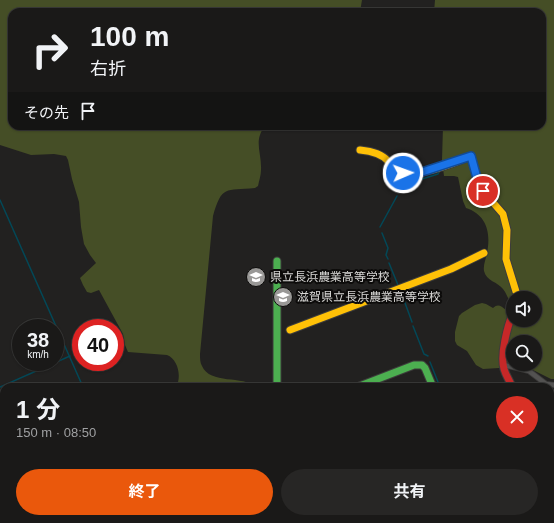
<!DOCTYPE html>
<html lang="ja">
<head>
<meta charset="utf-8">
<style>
  :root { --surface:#1a1918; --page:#272625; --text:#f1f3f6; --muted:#9fa0a2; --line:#383837; --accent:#ea580c }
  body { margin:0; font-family:Arial,"Noto Sans JP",sans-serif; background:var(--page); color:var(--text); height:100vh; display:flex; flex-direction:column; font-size:15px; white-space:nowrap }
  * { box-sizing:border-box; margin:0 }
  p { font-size:13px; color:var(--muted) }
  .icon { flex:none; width:22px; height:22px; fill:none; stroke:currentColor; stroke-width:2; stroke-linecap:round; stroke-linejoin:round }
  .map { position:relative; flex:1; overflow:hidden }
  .panel { position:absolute; left:0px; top:383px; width:554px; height:140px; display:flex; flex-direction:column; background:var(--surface); border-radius:12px 12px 0 0; box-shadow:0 1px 3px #0004,0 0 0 1px var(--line) }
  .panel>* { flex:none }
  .top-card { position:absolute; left:8px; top:8px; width:538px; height:122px; border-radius:12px; box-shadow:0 1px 3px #0004,0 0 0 1px var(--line); background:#1a1918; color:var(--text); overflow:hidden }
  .tools { position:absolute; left:506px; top:291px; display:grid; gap:8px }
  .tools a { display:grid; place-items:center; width:36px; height:36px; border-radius:50%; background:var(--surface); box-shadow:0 1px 3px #0004,0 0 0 1px var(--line); font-size:20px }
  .speed { position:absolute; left:12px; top:319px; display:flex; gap:8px; font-size:20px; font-weight:700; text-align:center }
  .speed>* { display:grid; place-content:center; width:52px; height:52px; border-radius:50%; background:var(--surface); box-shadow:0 1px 3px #0004,0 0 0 1px var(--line); line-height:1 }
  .speed small { font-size:10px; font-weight:400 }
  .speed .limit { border:6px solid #d22; background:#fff; color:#111 }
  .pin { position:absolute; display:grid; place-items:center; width:34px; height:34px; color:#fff; margin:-17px; border:2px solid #fff; border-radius:50%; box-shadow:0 1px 4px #0007 }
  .me { position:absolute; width:44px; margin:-22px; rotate:88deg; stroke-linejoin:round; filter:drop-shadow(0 0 3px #0008) }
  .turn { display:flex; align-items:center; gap:14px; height:84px; padding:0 16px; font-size:18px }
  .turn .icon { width:52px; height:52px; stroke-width:2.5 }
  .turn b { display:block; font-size:28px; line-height:34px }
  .then { display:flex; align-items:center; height:38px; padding:0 16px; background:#0003; gap:8px; font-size:15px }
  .round { display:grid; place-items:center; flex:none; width:42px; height:42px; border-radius:21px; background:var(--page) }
  .summary { display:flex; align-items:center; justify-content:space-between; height:68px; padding:0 16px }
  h1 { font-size:24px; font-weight:700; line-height:30px }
  .action { display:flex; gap:8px; margin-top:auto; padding:8px 16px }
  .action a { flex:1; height:46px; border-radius:24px; background:var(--accent); color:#fff; font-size:16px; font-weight:700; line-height:46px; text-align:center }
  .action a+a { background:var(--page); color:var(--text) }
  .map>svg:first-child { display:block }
  .forest { fill:#454e26; fill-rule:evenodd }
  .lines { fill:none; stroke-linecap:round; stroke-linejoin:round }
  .stream { stroke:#034857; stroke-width:1.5 }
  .street-casing { stroke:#3d3c3b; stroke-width:6 }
  .fast-casing { stroke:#3d3c3b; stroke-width:9 }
  .slow-casing { stroke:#3d3c3b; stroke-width:9 }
  .jam-casing { stroke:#3d3c3b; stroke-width:9 }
  .street { stroke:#535251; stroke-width:4.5 }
  .fast { stroke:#4caf50; stroke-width:7 }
  .slow { stroke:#ffc107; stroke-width:7 }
  .jam { stroke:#c62828; stroke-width:7 }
  .route-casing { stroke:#114b97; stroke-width:10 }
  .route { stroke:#1a73e8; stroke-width:7 }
  .labels { text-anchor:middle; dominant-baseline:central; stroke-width:4; stroke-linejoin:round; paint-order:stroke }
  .poi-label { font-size:12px; fill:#d9d8d6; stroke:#0c0b0a; text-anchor:start }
</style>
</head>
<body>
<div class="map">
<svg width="554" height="523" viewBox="0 0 554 523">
  <rect width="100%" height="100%" fill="#222120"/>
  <path class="forest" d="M 0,0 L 362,0 L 360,12 L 12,12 L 12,126 L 265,126 C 253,141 262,153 261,170 C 261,175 259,181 258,186 L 255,188 C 225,191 222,185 213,216 L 200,354 C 200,358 200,363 202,366 C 210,385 243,375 256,387 L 176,387 C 182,377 178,359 167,355 L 128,352 L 125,345 L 123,334 L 99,290 L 91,293 L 87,292 L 83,285 L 80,278 L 96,263 L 90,255 L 84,244 L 81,227 L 79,202 L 72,179 L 68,160 L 66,156 L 54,154 L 31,155 L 0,145 Z
    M 435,0 L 554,0 L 554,379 L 551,379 L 533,370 L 515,364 L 535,364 L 535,342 L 513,342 L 513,364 L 499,368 L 483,369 L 476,365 L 467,351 L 457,345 L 455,341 L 455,332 L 459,316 L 462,313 L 475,305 L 482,303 L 486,304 L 493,308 C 498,303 501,306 506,310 L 510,310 L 512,306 C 509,301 507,294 503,289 C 498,282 486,281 484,271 C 483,265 486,259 487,253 C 491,233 487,215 466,208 L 463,201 L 458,177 L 454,176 L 444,176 L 442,160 L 443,126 L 542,126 L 542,12 L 434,12 ZM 513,298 L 535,298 L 535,320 L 513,320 Z
    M 182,519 L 340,519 L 342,523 L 184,523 Z"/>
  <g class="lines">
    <path class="stream" d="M 400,192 L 401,190 L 399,179 L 419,180 L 438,174 L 440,170
      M 0,200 L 83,387
      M 380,227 L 397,196
      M 382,233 L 388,248 L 386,255 L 388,259
      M 389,263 L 398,285
      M 401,292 L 412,322
      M 413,326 L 424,354 L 428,356
      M 430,362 L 440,387
      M 0,387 L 70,356
      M 180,519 L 182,523
      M 491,519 L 492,523"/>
    <defs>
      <path id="street" d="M 504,365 L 529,371 L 546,384 L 554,385
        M 550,467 L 554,476
        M 0,519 L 4,517"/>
      <path id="fast" d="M 277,261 L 277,387
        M 357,387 L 414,365 L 422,365 L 425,368 L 433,387
        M 0,397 L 4,406
        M 55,519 L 57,523"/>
      <path id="slow" d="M 360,150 C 370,151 381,153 388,161 C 391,164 392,169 396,171 C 412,180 455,163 471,156 L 477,178 L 483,191 L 503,214 L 507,230 L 506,259 L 518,298
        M 290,330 L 451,269 L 484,253"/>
      <path id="jam" d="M 512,387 C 510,381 506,376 504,369 C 500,355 507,327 513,313
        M 484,519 L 485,523"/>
    </defs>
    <use href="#street" class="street-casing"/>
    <use href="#fast" class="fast-casing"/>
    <use href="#slow" class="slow-casing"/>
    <use href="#jam" class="jam-casing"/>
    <use href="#street" class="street"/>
    <use href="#fast" class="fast"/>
    <use href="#slow" class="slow"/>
    <use href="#jam" class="jam"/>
  </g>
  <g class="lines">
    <defs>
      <path id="route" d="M 403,173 L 419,173 L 471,156 L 477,178 L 483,191"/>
    </defs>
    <use href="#route" class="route-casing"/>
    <use href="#route" class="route"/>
  </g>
  <defs>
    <symbol id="school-disc" viewBox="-11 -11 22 22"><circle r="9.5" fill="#999896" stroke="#0c0b0a"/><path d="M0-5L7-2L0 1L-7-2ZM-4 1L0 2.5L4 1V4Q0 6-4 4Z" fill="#fff"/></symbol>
  </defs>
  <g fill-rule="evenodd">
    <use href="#school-disc" x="245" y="266" width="22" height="22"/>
    <use href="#school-disc" x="272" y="286" width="22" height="22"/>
  </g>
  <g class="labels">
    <g class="poi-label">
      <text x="270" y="277">県立長浜農業高等学校</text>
      <text x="297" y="297">滋賀県立長浜農業高等学校</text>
    </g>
  </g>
</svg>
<div class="tools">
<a><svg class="icon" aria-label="sound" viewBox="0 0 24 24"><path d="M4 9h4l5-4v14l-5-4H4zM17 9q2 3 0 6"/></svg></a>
<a><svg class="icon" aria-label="search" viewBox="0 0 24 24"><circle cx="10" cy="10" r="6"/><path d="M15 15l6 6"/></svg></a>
</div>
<div class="speed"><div>38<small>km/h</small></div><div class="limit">40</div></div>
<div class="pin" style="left:483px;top:191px;background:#d93025"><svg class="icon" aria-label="arrive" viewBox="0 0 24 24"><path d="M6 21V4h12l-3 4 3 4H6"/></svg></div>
<svg class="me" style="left:403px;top:173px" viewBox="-20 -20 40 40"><circle r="17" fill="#1a73e8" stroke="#fff" stroke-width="3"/><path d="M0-11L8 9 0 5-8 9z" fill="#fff"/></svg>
<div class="top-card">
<div class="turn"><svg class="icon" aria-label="right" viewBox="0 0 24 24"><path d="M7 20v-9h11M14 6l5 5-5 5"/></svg><div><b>100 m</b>右折</div></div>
<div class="then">その先<svg class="icon" aria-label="arrive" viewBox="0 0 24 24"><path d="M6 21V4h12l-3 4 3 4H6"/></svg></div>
</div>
<section class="panel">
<div class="summary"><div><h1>1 分</h1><p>150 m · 08:50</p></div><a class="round" style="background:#d93025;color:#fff"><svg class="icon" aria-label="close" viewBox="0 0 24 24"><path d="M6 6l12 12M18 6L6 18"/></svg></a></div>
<div class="action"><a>終了</a><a>共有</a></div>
</section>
</div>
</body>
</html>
